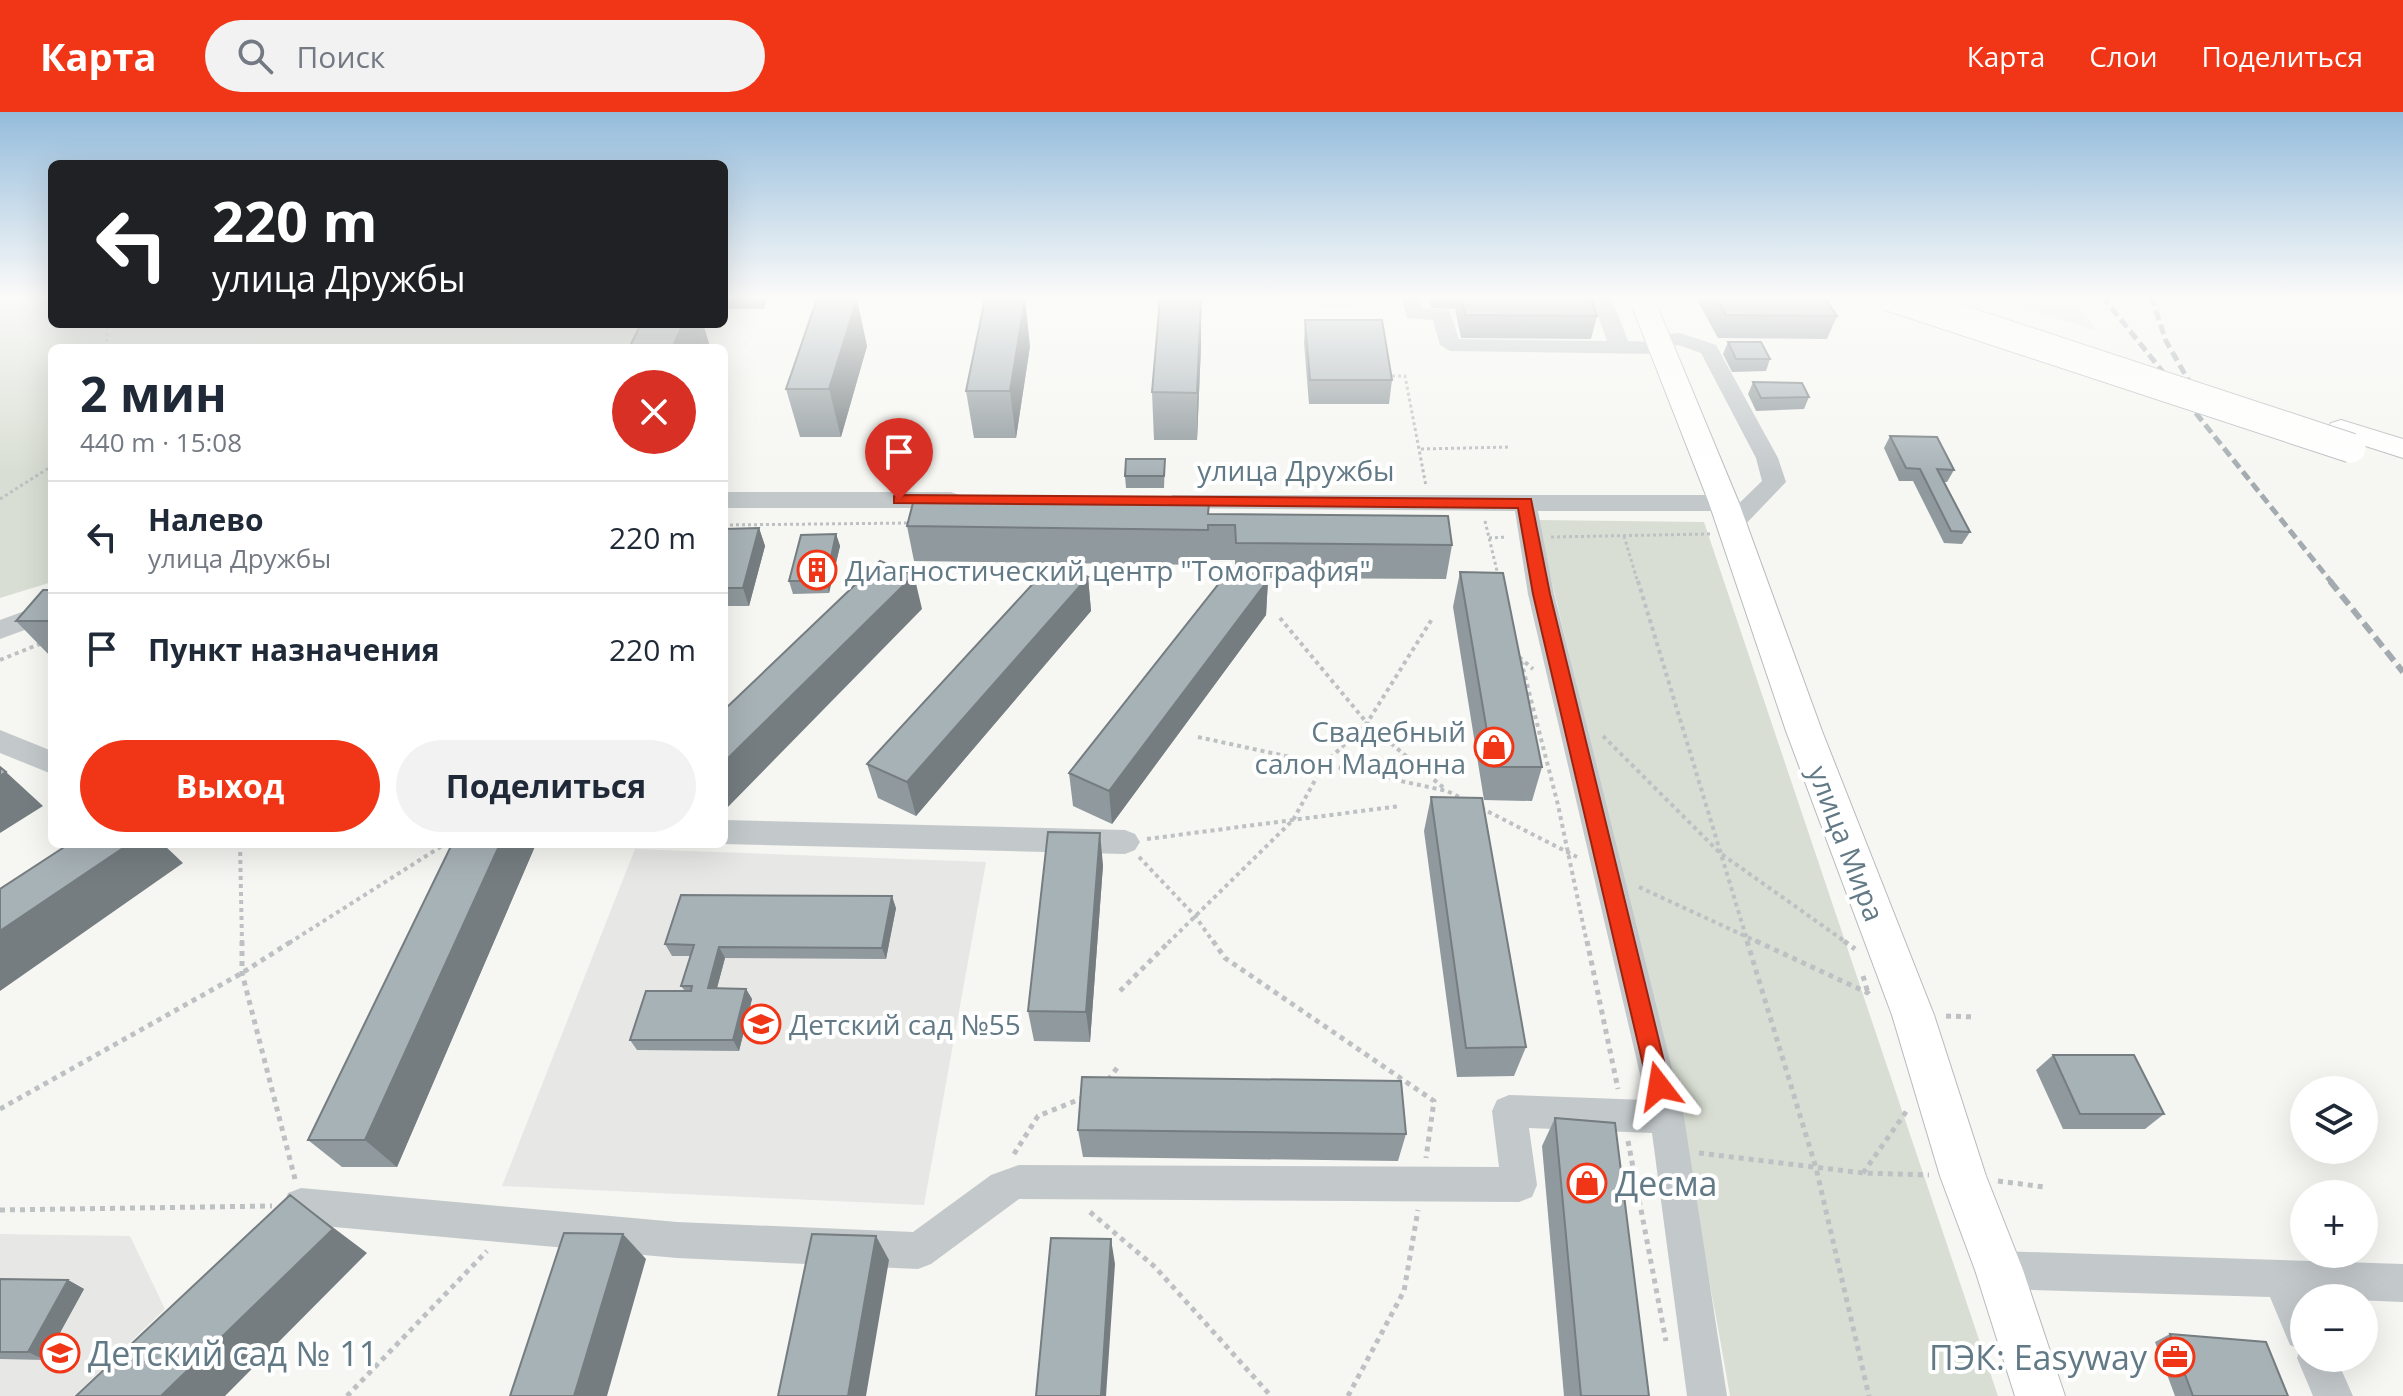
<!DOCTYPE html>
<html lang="ru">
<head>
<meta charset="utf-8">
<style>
  :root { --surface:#fff; --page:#f2f2f3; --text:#1f2937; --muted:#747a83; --line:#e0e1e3; --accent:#f13617 }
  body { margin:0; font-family:"Open Sans",sans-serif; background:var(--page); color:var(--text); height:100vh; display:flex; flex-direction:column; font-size:30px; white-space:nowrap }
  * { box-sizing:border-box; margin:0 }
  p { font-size:26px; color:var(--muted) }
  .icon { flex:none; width:44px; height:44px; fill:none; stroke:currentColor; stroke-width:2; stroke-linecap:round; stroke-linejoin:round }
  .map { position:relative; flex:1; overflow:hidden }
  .panel { position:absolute; left:48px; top:232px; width:680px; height:504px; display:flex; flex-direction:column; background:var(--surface); border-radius:12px; box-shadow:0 8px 32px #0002 }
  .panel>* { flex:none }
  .hud { position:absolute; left:48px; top:48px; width:680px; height:168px; border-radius:12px; box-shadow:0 8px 32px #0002; background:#202124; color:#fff; overflow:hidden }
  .fabs { position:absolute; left:2290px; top:964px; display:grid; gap:16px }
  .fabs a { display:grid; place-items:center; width:88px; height:88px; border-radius:50%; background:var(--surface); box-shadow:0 8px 32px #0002; font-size:40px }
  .pin { position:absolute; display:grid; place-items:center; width:68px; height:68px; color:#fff; margin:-82px -34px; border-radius:50% 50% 50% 0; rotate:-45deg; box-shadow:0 0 8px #0007 }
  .pin .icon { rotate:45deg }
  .me { position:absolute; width:88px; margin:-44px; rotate:346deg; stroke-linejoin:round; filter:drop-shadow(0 0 6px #0008) }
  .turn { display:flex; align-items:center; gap:28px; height:168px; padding:0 32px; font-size:36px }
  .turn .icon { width:104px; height:104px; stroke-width:2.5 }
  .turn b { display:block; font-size:56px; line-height:68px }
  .round { display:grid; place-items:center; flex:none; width:84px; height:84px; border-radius:42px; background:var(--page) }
  .overview { display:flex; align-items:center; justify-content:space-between; height:136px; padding:0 32px }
  h1 { font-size:48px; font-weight:700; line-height:60px }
  .button { display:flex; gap:16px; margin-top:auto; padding:16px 32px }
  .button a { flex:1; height:92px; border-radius:48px; background:var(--accent); color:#fff; font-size:32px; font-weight:700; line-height:92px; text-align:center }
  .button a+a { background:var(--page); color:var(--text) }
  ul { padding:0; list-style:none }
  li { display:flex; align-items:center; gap:24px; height:112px; padding:0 32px; border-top:2px solid var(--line) }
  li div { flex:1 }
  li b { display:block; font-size:30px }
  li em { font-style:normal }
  header { display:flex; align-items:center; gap:48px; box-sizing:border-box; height:112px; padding:0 40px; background:var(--accent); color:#fff }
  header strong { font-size:38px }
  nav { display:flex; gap:44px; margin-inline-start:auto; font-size:28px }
  .search { width:560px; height:72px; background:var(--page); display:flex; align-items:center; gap:20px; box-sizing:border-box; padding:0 28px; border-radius:44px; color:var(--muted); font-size:30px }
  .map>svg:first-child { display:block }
  .built { fill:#e7e8e6 }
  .green { fill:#d8ded3 }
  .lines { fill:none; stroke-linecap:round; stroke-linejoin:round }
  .major-casing { stroke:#b6bbbe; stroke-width:2 }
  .path-far2 { stroke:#bec1c3; stroke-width:3; stroke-dasharray:3 3; stroke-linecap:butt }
  .path-far1 { stroke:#bec1c3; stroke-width:4; stroke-dasharray:4 4; stroke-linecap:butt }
  .path { stroke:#bec1c3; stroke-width:5; stroke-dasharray:5 5; stroke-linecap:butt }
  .minor { fill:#c3c8cb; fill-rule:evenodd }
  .major { fill:#fff; fill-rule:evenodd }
  .rail-far1 { stroke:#a3abb0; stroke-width:5; stroke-dasharray:10 5; stroke-linecap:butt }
  .rail { stroke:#a3abb0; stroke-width:6; stroke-dasharray:12 6; stroke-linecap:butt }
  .major-bridge-casing { stroke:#b6bbbe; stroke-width:31; stroke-linecap:butt }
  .major-bridge { stroke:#fff; stroke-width:29 }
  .wall { fill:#90999d }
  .shaded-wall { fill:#757d80 }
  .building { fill:#a7b2b7; stroke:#757d80; stroke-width:2 }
  .route { fill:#f13617; stroke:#9d230f; stroke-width:2 }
  .labels { text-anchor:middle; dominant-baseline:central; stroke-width:8; stroke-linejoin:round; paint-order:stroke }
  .street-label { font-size:28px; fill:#627986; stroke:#fff }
  .poi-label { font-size:28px; fill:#627986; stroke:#fff; text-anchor:start }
  .near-poi-label { font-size:34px; fill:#627986; stroke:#fff; text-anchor:start }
</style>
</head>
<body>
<header>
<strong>Карта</strong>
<div class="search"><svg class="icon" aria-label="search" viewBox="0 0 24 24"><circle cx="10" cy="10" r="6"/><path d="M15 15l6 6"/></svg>Поиск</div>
<nav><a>Карта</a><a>Слои</a><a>Поделиться</a></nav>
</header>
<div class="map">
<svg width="2403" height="1284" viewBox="0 0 2403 1284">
  <rect width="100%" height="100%" fill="#f6f6f2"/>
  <path class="built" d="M 971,184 L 1358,184 L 1359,196 L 970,187 Z
    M 1986,184 L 2070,184 L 2097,219 Z
    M 635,737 L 986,750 L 924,1093 L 502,1074 Z
    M 0,1122 L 130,1124 L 165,1197 L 74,1284 L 0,1284 Z"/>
  <path class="green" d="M 0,184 L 52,184 L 52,212 L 657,212 L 645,236 L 52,236 L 52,470 L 0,486 Z
    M 1537,408 L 1704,410 L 1998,1284 L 1730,1284 C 1680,989 1606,699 1537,408 Z"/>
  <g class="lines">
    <defs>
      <path id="major" d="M 1628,184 L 1653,184 L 1739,391 L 1822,619 L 1934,903 L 1986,1064 L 2023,1158 L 2065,1284 L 2015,1284 L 1975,1158 L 1940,1064 L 1892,903 L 1786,619 L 1709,391 Z
        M 2341,308 L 2403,327 L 2403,346 L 2331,323 L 2327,317 L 2331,311 Z"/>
    </defs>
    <use href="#major" class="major-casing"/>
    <path class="path-far2" d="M 106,236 L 108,212
      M 1386,264 L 1405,264 L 1426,374
      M 1421,337 L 1511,335
      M 0,387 L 52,354
      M 1485,409 L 1498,463
      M 724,413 L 910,411
      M 1624,424 L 1638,471
      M 1551,425 L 1710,422
      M 1489,426 L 1507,425"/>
    <path class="path-far1" d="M 1638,469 L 1748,831
      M 1280,506 L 1367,611 L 1445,677
      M 1519,545 L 1533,557
      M 0,548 L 52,527
      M 1521,549 L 1558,693 L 1587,831
      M 1603,624 L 1720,741 L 1847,831
      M 1198,625 L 1447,679 L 1463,687
      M 1481,696 L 1577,745
      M 1147,727 L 1400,694
      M 240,732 L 242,831
      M 1139,745 L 1195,804 L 1214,831
      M 1639,775 L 1760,831
      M 289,831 L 445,732
      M 1168,831 L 1293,708 L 1324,652 L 1367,611 L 1432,507"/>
    <path class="path" d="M 242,829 L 242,861 L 295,1067
      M 1213,829 L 1225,846 L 1434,989 L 1426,1046
      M 1587,829 L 1618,977
      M 1747,829 L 1816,1056 L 1869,1284
      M 1756,829 L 1868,881 L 1872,886
      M 1844,829 L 1855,837
      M 1863,864 L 1868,881
      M 1120,879 L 1170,829
      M 1946,904 L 1975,905
      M 1108,968 L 1117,956
      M 0,997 L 242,861 L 292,829
      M 1628,1029 L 1666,1229
      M 1699,1041 L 1863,1061 L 1929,1063
      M 1014,1042 L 1038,1004 L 1085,985
      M 1863,1061 L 1908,997
      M 1998,1069 L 2044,1075
      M 0,1098 L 272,1094
      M 1090,1100 L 1155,1155 L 1271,1284
      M 347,1284 L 487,1139
      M 1348,1284 L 1404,1179 L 1418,1098"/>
    <path class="minor" d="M 1401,184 L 1421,184 L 1423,196 L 1449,198 L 1459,227 L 1607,229 L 1591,184 L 1611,184 L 1628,229 L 1647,230 L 1649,224 L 1680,221 L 1716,233 L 1778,346 L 1786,370 L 1740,418 L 1724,418 L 1720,412 L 1724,406 L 1762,369 L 1756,346 L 1701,241 L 1678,233 L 1669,234 L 1667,240 L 1660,242 L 1450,239 L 1440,233 L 1433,208 L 1407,206 Z
      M 724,380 L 951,380 L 959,383 L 963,388 L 959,393 L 951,396 L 724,396 Z
      M 1173,383 L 1724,383 L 1732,386 L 1736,391 L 1732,396 L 1724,399 L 1538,399 L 1554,482 L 1684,1005 L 1727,1284 L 1687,1284 L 1652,1021 L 1529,1016 L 1537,1073 L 1532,1085 L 1519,1090 L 1019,1087 L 931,1152 L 918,1157 L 677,1146 L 301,1112 L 288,1107 L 283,1094 L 288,1081 L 301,1076 L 677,1110 L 913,1120 L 991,1063 L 1019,1053 L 1499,1055 L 1492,999 L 1497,988 L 1509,983 L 1646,988 L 1528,482 L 1515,399 L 1165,396 L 1161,391 L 1165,386 Z
      M 52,489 L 52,508 L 0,527 L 0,508 Z
      M 0,618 L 52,639 L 52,662 L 0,641 Z
      M 724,708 L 1125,718 L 1135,722 L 1140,730 L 1135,738 L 1125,742 L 724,732 Z
      M 1999,1139 L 2403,1152 L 2403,1190 L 2304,1186 L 2304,1246 L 2336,1246 L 2353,1284 L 2313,1284 L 2297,1246 L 2300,1237 L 2290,1233 L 2270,1185 L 1999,1177 L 1986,1171 L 1980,1158 L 1986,1145 Z"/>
    <use href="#major" class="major"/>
    <path class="rail-far1" d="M 2102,184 L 2332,471
      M 2151,184 L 2166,229 L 2206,299"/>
    <path class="rail" d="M 2330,469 L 2403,560"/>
    <defs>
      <path id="major-bridge" d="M 1889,184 L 2351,336"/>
    </defs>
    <use href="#major-bridge" class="major-bridge-casing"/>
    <use href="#major-bridge" class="major-bridge"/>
  </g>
  <path class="wall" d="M 724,184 L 769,184 L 763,197 L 728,197 Z
    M 1428,184 L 1590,184 L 1597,204 L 1591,227 L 1461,226 L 1455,197 L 1431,196 Z
    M 1695,184 L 1824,184 L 1837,204 L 1827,227 L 1718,226 Z
    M 1305,208 L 1392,268 L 1389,292 L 1309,292 L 1304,231 Z
    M 1728,230 L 1770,247 L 1766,259 L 1732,260 L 1723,242 Z
    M 867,234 L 841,325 L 800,325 L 786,277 Z
    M 1030,234 L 1016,326 L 974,326 L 966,279 Z
    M 1201,234 L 1197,328 L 1154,328 L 1152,280 Z
    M 1753,270 L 1809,285 L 1804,297 L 1756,299 L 1748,282 Z
    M 1890,324 L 1954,358 L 1947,370 L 1944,370 L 1970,420 L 1962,432 L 1944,431 L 1913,369 L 1899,369 L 1884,336 Z
    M 1165,347 L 1164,376 L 1126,376 L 1125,364 Z
    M 1209,402 L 1452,433 L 1446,467 L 1262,466 L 1268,468 L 1266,503 L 1112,712 L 1073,694 L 1069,661 L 1235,456 L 1235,448 L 1208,448 L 1208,453 L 914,449 L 907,414 Z
    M 759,416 L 765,434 L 749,494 L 724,494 L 724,417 Z
    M 836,422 L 840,434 L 829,481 L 793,482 L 789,469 Z
    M 1460,460 L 1542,655 L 1532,689 L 1484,688 L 1453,495 Z
    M 1088,465 L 1091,499 L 916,704 L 878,686 L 867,652 Z
    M 52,478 L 52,546 L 16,509 Z
    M 1431,685 L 1526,935 L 1514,964 L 1457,965 L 1424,719 Z
    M 452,732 L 536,732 L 397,1055 L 342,1055 L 308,1028 Z
    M 1103,753 L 1090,930 L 1034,929 L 1028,899 Z
    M 896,796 L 886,847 L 725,846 L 717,876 L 746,877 L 752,887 L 739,939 L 637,938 L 630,928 L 685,879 L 681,874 L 690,844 L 672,844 L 665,832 Z
    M 2053,943 L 2164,1002 L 2145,1017 L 2063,1017 L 2036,958 Z
    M 1555,1006 L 1649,1284 L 1564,1284 L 1542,1034 Z
    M 1078,1018 L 1406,1022 L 1398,1049 L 1083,1045 Z
    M 0,1167 L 68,1168 L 84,1177 L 45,1248 L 0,1247 Z
    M 2170,1222 L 2288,1284 L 2175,1284 L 2155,1230 Z"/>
  <path class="shaded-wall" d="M 759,184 L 769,184 L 763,197 Z
    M 857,187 L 867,234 L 841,325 L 829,277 Z
    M 1025,187 L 1030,234 L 1016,326 L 1010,279 Z
    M 1201,187 L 1201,234 L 1197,328 L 1197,281 Z
    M 683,212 L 703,212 L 710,234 L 709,236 L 672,236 Z
    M 759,416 L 765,434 L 749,494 L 743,476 Z
    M 836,422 L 840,434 L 829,481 L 826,469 Z
    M 914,463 L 922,497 L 724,699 L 724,650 Z
    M 1088,465 L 1091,499 L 916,704 L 907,670 Z
    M 1268,468 L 1266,503 L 1112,712 L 1109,679 Z
    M 6,660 L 43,694 L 0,721 L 0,664 Z
    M 1100,721 L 1103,753 L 1090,930 L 1086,900 Z
    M 129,732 L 163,732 L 183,751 L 0,879 L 0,819 Z
    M 500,732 L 536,732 L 397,1055 L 365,1028 Z
    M 892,784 L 896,796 L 886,847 L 882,836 Z
    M 719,835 L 725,846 L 714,887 L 708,876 Z
    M 746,877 L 752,887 L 739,939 L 733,928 Z
    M 290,1083 L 367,1141 L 225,1284 L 161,1284 Z
    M 623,1122 L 646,1147 L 607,1284 L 574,1284 Z
    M 876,1124 L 889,1148 L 866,1284 L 848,1284 Z
    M 1111,1127 L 1115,1152 L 1106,1284 L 1101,1284 Z
    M 68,1168 L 84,1177 L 45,1248 L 28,1240 Z"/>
  <path class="building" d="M 1461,184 L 1590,184 L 1597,204 L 1465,203 Z
    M 1715,184 L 1824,184 L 1837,204 L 1726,203 Z
    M 817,187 L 857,187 L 829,277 L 786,277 Z
    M 985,187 L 1025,187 L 1010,279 L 966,279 Z
    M 1160,187 L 1201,187 L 1197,281 L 1152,280 Z
    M 1305,208 L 1382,208 L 1392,268 L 1310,268 Z
    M 641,212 L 683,212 L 672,236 L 629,236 Z
    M 1728,230 L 1761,230 L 1770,247 L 1736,247 Z
    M 1753,270 L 1802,271 L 1809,285 L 1761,286 Z
    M 1890,324 L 1937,325 L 1954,358 L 1937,357 L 1970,420 L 1951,419 L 1920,357 L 1906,356 Z
    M 1126,347 L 1165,347 L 1164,364 L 1125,364 Z
    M 914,387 L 1209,391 L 1208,402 L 1448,404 L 1452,433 L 1236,431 L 1235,413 L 1208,413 L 1208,418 L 907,414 Z
    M 759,416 L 743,476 L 724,476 L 724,417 Z
    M 836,422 L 826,469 L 789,469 L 801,423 Z
    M 880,449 L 914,463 L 724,650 L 724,598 Z
    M 1052,451 L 1088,465 L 907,670 L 867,652 Z
    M 1232,455 L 1268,468 L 1109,679 L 1069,661 Z
    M 1460,460 L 1503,461 L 1542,655 L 1493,655 Z
    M 43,478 L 52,478 L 52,509 L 16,509 Z
    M 0,655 L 6,660 L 0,664 Z
    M 1431,685 L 1482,686 L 1526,935 L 1466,936 Z
    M 1048,720 L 1100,721 L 1086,900 L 1028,899 Z
    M 69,732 L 129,732 L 0,819 L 0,777 Z
    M 452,732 L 500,732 L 365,1028 L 308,1028 Z
    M 681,783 L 892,784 L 882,836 L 719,835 L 708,876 L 746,877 L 733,928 L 630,928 L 646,879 L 691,879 L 692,874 L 681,874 L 694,833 L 665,832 Z
    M 2053,943 L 2134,943 L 2164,1002 L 2080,1002 Z
    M 1082,965 L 1401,969 L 1406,1022 L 1078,1018 Z
    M 1555,1006 L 1615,1011 L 1649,1284 L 1581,1284 Z
    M 290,1083 L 333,1117 L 161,1284 L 76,1284 Z
    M 564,1121 L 623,1122 L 574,1284 L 510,1284 Z
    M 812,1122 L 876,1124 L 848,1284 L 778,1284 Z
    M 1051,1126 L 1111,1127 L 1101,1284 L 1036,1284 Z
    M 0,1167 L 68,1168 L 28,1240 L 0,1240 Z
    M 2170,1222 L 2266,1230 L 2288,1284 L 2193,1284 Z"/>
  <linearGradient id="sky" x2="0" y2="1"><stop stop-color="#95bcdc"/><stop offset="0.51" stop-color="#fbfbf9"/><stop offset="1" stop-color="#fbfbf9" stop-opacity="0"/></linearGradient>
  <rect width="2403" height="363" fill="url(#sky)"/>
  <path class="route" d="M 899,383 L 1531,387 L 1550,482 L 1670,974 L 1667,981 L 1659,984 L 1652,981 L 1648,974 L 1533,482 L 1518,396 L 894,391 L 894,384 Z"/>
  <defs>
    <symbol id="building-ring" viewBox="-11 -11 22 22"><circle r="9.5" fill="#fff" stroke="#f13617" stroke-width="1.5"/><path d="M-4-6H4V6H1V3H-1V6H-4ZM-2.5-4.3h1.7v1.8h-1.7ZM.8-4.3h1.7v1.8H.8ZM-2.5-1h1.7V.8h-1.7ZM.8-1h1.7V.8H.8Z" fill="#f13617"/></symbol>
    <symbol id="shop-ring" viewBox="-11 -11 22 22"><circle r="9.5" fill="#fff" stroke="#f13617" stroke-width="1.5"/><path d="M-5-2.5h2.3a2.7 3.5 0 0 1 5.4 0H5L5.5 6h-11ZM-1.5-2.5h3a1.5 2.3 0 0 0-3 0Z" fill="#f13617"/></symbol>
    <symbol id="school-ring" viewBox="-11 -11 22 22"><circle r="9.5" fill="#fff" stroke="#f13617" stroke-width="1.5"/><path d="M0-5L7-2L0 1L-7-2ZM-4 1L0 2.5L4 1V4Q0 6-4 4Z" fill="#f13617"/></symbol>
    <symbol id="office-ring" viewBox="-11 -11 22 22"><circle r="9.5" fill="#fff" stroke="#f13617" stroke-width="1.5"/><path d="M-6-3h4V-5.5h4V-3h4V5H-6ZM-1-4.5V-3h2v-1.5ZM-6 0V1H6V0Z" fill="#f13617"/></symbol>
  </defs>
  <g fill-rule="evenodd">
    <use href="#building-ring" x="795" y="436" width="44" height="44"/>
    <use href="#shop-ring" x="1472" y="613" width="44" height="44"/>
    <use href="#school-ring" x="739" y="890" width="44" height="44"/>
    <use href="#shop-ring" x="1565" y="1049" width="44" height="44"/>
    <use href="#school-ring" x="38" y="1219" width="44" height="44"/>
    <use href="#office-ring" x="2153" y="1223" width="44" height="44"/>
  </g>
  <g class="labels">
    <g class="street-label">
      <text x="1296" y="358">улица Дружбы</text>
      <text transform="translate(1847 731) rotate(69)">улица Мира</text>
    </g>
    <g class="poi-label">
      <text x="845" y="458">Диагностический центр "Томография"</text>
      <text x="1466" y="619" text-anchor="end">Свадебный<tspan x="1466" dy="32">салон Мадонна</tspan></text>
      <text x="789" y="912">Детский сад №55</text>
    </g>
    <g class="near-poi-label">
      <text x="1615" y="1071">Десма</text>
      <text x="88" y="1241">Детский сад № 11</text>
      <text x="2147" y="1245" text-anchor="end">ПЭК: Easyway</text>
    </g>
  </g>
</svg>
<div class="fabs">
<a><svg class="icon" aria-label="layers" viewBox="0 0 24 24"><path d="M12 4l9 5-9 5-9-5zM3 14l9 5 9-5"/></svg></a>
<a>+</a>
<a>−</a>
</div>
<div class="pin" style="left:899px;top:388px;background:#d93025"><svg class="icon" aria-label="arrive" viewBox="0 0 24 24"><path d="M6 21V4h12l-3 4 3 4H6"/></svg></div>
<svg class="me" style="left:1659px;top:974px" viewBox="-20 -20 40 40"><path d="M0-17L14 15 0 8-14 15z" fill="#f13617" stroke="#fff" stroke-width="4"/></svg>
<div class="hud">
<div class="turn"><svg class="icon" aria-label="left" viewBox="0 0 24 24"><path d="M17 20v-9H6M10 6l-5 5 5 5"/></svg><div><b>220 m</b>улица Дружбы</div></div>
</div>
<section class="panel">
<div class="overview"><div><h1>2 мин</h1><p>440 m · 15:08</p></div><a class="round" style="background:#d93025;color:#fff"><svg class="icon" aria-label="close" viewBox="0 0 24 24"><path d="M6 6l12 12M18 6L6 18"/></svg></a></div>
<ul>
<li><svg class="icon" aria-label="left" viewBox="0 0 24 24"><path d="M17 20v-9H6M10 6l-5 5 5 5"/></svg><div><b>Налево</b><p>улица Дружбы</p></div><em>220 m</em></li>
<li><svg class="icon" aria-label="arrive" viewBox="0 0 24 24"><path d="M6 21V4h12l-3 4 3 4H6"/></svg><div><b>Пункт назначения</b></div><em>220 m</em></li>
</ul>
<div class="button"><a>Выход</a><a>Поделиться</a></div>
</section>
</div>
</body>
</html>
